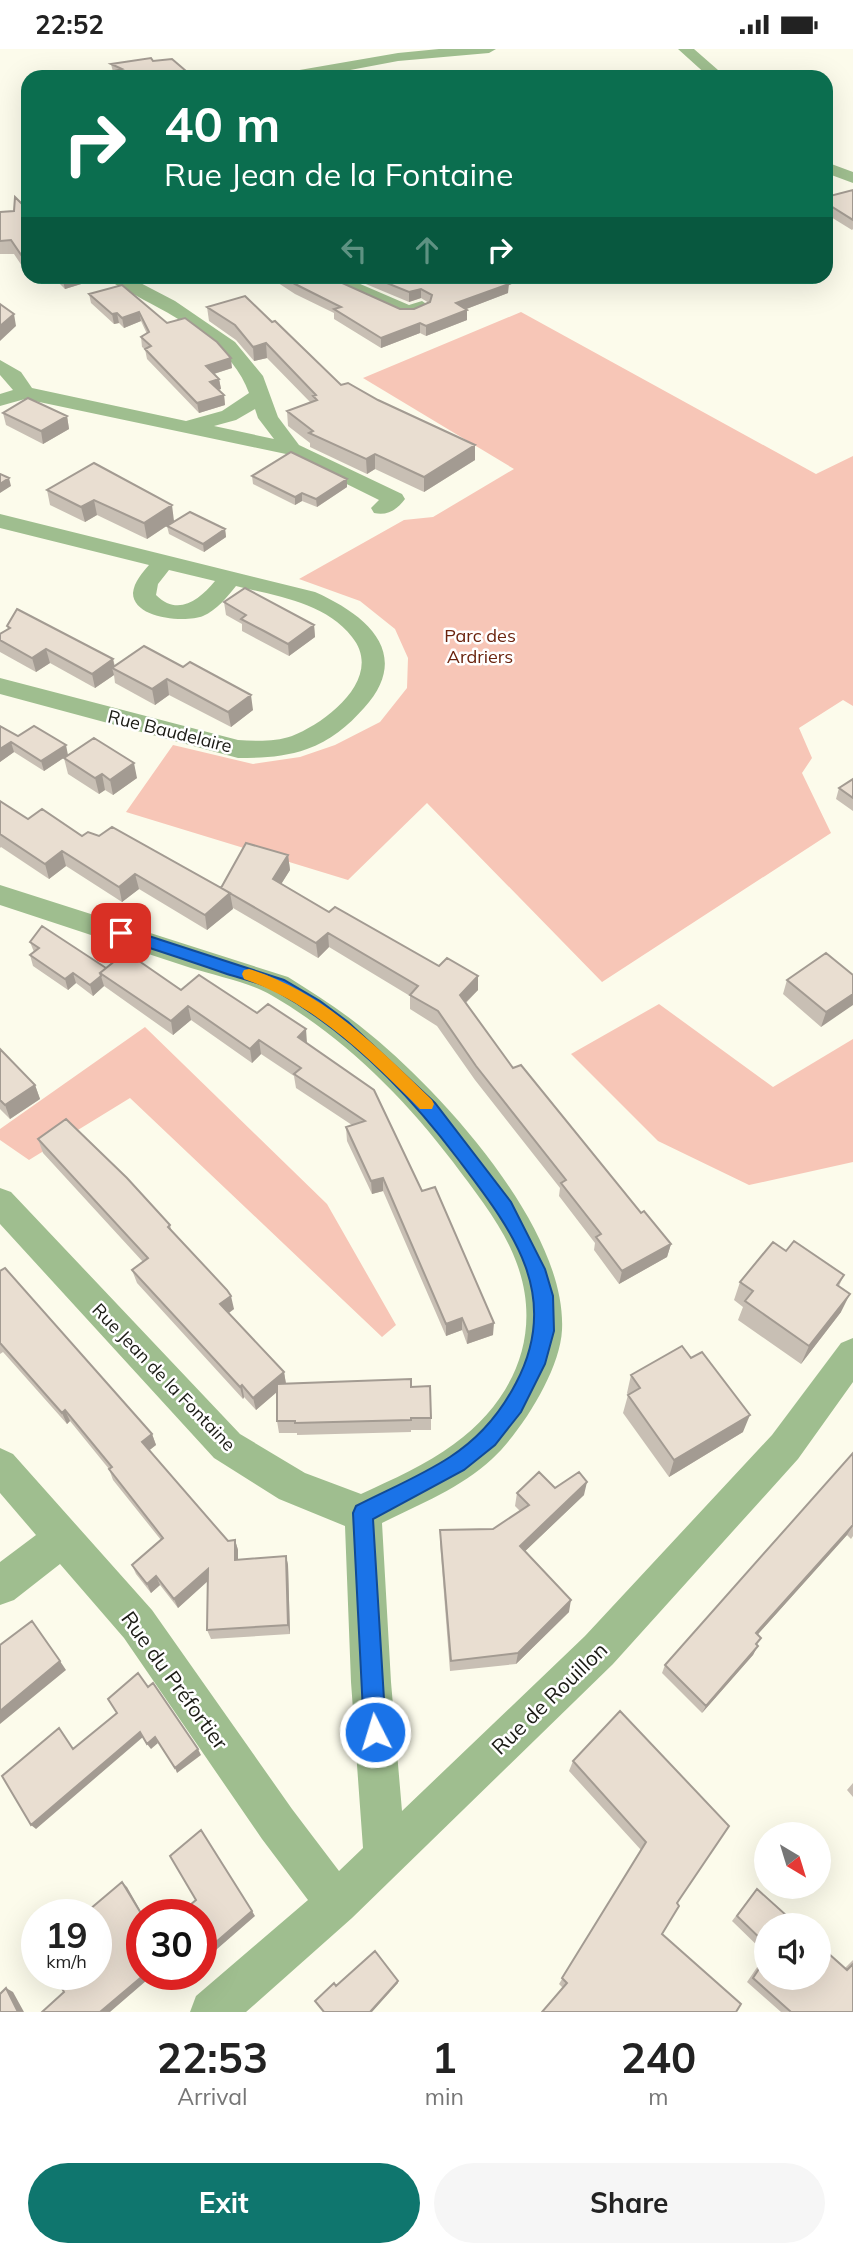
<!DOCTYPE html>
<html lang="en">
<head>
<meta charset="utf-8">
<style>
  :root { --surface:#fff; --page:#f6f6f6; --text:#222; --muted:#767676; --accent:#0f766e }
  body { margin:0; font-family:Mulish,sans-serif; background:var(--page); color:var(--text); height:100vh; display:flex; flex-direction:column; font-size:26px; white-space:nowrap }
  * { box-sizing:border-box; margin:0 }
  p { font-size:23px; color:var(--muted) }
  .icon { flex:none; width:38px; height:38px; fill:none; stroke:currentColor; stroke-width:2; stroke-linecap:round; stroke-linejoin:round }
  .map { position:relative; height:1963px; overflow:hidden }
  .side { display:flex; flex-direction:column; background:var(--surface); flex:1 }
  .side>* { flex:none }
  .top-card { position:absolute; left:21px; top:21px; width:812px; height:214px; border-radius:21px; box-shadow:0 7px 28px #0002; background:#0b6e4f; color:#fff; overflow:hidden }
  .needle { width:46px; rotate:142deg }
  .buttons { position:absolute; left:754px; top:1773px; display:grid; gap:14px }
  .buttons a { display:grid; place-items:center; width:77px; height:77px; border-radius:50%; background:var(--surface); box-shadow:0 7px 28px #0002; font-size:35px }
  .speed { position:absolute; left:21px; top:1850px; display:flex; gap:14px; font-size:35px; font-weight:700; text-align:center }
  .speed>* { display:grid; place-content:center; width:91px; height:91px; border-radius:50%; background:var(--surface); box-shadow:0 7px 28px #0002; line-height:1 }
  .speed small { font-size:18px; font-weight:400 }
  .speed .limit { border:10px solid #d22; background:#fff; color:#111 }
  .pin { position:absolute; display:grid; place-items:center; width:60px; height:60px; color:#fff; margin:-30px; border-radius:14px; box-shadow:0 4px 10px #0006 }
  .me { position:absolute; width:77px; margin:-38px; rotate:355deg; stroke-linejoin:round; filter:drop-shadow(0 0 5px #0008) }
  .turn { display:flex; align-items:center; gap:24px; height:147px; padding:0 28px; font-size:32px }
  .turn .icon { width:91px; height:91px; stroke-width:2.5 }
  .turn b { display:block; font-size:49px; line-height:60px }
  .lanes { display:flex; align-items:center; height:66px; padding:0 28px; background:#0003; justify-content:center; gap:35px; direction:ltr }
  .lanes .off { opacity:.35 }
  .eta { display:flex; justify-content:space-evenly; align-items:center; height:119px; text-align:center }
  .eta b { font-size:42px; font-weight:700; line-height:49px }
  .cta { display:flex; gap:14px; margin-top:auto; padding:14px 28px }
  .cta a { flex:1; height:80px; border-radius:42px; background:var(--accent); color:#fff; font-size:28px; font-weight:700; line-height:80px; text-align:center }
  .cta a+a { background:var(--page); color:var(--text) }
  .status { display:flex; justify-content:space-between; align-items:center; height:49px; padding:0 35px; background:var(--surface); direction:ltr }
  .status svg { height:19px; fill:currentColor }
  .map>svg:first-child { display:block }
  .green { fill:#f7c6b7 }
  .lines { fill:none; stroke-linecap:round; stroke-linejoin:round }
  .minor { fill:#9fbe8f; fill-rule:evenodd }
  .wall { fill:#c8bfb4 }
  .shaded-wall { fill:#a39b92 }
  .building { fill:#e9ded1; stroke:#a39b92; stroke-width:2 }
  .route { fill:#1a73e8; stroke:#114b97; stroke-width:2 }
  .slow { fill:#f59e0b }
  .labels { text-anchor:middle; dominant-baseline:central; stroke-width:5; stroke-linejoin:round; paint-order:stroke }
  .park-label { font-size:18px; fill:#6b240e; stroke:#fff }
  .street-label { font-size:18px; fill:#1b1b15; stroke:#fff }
  .near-street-label { font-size:21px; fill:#1b1b15; stroke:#fff }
</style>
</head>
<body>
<div class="status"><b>22:52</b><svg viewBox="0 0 49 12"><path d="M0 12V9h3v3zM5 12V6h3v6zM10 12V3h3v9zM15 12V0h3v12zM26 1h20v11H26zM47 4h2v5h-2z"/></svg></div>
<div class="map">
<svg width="853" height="1963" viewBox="0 0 853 1963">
  <rect width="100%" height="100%" fill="#fcfbeb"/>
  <path class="green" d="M 521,263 L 816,425 L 853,407 L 853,657 L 843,651 L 799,679 L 812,709 L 802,724 L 831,784 L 602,933 L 427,754 L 348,831 L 126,763 L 173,696 L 253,715 L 300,708 L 335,696 L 380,673 L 407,639 L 408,609 L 395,580 L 360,552 L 299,530 L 404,471 L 433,468 L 514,420 L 363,329 Z
    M 659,955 L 773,1038 L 853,990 L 853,1113 L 749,1136 L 658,1092 L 571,1005 Z
    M 145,978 L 327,1155 L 396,1276 L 382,1288 L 130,1049 L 29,1111 L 0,1091 L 0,1080 Z"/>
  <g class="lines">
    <path class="minor" d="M 439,0 L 496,0 L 489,4 L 398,12 L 313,28 L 280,28 L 288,23 L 398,4 Z
      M 678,0 L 694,0 L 726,28 L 709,28 Z
      M 826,113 L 853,123 L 853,134 L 826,124 Z
      M 107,228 L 129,228 L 175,252 L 235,293 L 263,327 L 278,368 L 299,396 L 402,445 L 405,450 C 397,461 387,467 374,464 L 371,459 L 379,451 L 286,405 L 25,350 L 0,357 L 0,345 L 13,341 L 0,326 L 0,311 L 21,323 L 32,339 L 186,372 L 222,362 L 249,344 C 234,300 184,272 144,251 C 133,244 115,238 107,228 ZM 255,360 L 258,369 L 274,390 L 214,377 L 236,371 Z
      M 321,228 L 344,228 L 409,256 L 422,252 L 431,258 C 426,266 411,269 401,267 L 324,232 Z
      M 0,465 L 315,543 C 367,566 413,605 364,659 C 348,677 330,692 307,700 C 285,708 262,709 238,709 L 0,645 L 0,629 L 238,691 C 255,692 275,693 292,687 C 326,674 385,629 352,588 C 325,553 275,547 236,537 C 227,548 217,561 203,567 C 186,574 133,570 133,544 C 134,533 142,524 149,516 L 0,479 ZM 169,521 L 215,532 C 199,551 178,568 156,546 L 158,535 Z
      M 0,836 L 288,928 C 317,946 345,964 371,986 C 444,1046 567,1181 562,1281 C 560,1322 521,1383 492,1410 C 461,1439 420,1455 382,1474 L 391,1633 L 402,1762 L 585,1587 L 772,1386 L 841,1294 L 853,1289 L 853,1333 L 798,1410 L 613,1615 L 352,1869 L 246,1963 L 190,1963 L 196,1947 L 308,1851 L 262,1790 L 124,1589 L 60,1515 L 14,1551 L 0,1556 L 0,1513 L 36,1486 L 0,1444 L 0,1399 L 13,1405 L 152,1561 L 292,1760 L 339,1822 L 363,1799 L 351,1633 L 345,1477 L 279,1450 L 214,1409 L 0,1175 L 0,1139 L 11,1143 L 240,1385 L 305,1424 L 361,1445 C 393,1430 426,1416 454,1395 C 513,1352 543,1286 517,1215 C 504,1178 476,1144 453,1113 C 403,1047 342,987 271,946 C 248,933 216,927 191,919 C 127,898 64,877 0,856 Z"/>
  </g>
  <path class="wall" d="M 153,12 L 113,23 L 111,15 Z
    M 853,141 L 853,180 L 852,181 L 826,165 L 826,148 Z
    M 28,161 L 28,226 L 14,205 L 0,205 L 0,163 Z
    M 53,228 L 90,228 L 91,232 L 65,240 Z
    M 269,228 L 329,228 L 400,260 L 414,260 L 429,254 L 421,249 L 409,253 L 349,228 L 495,228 L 508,244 L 466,260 L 467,271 L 426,287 L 420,284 L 381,299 L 334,270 L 334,264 L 295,245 Z
    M 89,245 L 167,274 L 232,319 L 214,325 L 219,330 L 221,340 L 218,341 L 224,346 L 225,356 L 199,364 L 147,310 L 145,300 L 142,298 L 141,288 L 147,285 L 141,272 L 124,279 L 119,274 L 114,275 L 91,254 Z
    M 207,258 L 341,336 L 378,351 L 475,396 L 475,411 L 424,443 L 375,420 L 367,425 L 310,398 L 310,394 L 288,377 L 287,362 L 310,353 L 267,309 L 254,312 L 236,291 L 209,272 Z
    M 3,364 L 67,367 L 69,380 L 43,395 L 6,376 Z
    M 94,414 L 174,472 L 147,490 L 97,466 L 85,473 L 50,456 L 47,441 Z
    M 252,427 L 347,438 L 317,458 L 302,452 L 295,456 L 253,435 Z
    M 167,477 L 225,480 L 226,488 L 204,503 L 169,485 Z
    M 224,553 L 314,576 L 315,588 L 289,607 L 242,582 L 242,575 L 226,566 Z
    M 7,577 L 113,610 L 115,617 L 144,597 L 253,661 L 231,678 L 169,646 L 155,656 L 115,634 L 114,626 L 95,639 L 50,614 L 36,623 L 0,603 L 0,591 L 8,580 Z
    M 0,677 L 18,687 L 68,706 L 44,722 L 14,703 L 0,713 Z
    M 64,709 L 137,729 L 113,746 L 105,741 L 99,745 L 68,725 Z
    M 853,730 L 853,762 L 836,750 L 839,739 Z
    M 0,752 L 28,770 L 82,787 L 221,839 L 288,806 L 290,821 L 281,835 L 329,863 L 439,917 L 478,927 L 478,941 L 466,954 L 513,1019 L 641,1164 L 671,1195 L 667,1208 L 619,1235 L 594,1201 L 595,1194 L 559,1147 L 560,1139 L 475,1031 L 437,977 L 410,960 L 410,947 L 329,898 L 318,909 L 233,859 L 207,881 L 139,840 L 122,853 L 66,817 L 49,830 L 1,798 L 0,799 Z
    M 30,893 L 106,919 L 257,964 L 307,994 L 422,1142 L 493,1286 L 467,1295 L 462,1281 L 446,1287 L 383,1142 L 372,1145 L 347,1092 L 346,1078 L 352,1076 L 296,1039 L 294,1027 L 261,1005 L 252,1014 L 191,971 L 173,986 L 104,937 L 93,947 L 76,934 L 68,941 L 33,917 L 30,906 L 34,903 Z
    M 853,926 L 821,978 L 783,945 L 787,931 Z
    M 0,1000 L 35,1036 L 40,1050 L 10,1070 L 0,1060 Z
    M 38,1090 L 170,1176 L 172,1183 L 234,1260 L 229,1264 L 284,1323 L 286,1335 L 411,1338 L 431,1369 L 431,1381 L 411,1381 L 411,1383 L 297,1386 L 297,1384 L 279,1384 L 277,1372 L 277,1343 L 256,1361 L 244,1348 L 243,1350 L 137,1234 L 132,1221 L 143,1213 L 43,1104 Z
    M 786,1202 L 844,1226 L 839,1237 L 841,1263 L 801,1315 L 738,1271 L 743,1258 L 734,1251 L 740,1233 Z
    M 0,1222 L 152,1385 L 156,1396 L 149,1401 L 228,1492 L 235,1491 L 238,1501 L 238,1511 L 286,1507 L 288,1516 L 290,1585 L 211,1590 L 207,1581 L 208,1532 L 178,1559 L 160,1536 L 151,1544 L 136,1525 L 132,1516 L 161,1491 L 113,1431 L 109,1420 L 70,1372 L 67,1375 L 3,1303 L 0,1305 Z
    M 631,1326 L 743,1383 L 669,1428 L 623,1364 L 628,1346 L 627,1344 Z
    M 853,1404 L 853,1487 L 851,1490 L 847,1486 L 757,1586 L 757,1597 L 753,1606 L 702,1664 L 662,1624 L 665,1616 Z
    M 555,1439 L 584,1446 L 525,1502 L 569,1563 L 516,1615 L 450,1622 L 440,1494 L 440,1481 L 493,1480 L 520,1462 L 515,1457 L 517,1444 Z
    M 620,1662 L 677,1854 L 662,1885 L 563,1939 L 559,1935 L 641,1801 L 569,1722 L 573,1712 Z
    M 853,1734 L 853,1748 L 847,1741 Z
    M 757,1840 L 766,1876 L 766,1928 L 845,1919 L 853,1911 L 853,1963 L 781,1963 L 747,1933 L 766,1905 L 732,1872 L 752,1846 Z"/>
  <path class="shaded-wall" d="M 31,228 L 46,228 L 31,231 Z
    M 62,228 L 90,228 L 91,232 L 65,240 Z
    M 509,235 L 508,244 L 456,264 L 456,254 Z
    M 421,240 L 421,249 L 409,253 L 409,243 Z
    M 467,261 L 467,271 L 426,287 L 426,277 Z
    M 139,263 L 141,272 L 124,279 L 122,269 Z
    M 117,264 L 119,274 L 114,275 L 112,265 Z
    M 14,265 L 16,277 L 0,292 L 0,277 Z
    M 420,274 L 420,284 L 381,299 L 381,289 Z
    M 266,294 L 267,309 L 254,312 L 253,298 Z
    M 231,309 L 232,319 L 207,327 L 206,317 Z
    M 219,330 L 221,340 L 212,343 L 210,333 Z
    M 224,346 L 225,356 L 199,364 L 197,354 Z
    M 67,367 L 69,380 L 43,395 L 41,382 Z
    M 475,396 L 475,411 L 424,443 L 424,428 Z
    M 375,405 L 375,420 L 367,425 L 366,410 Z
    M 9,429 L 11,437 L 0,444 L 0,435 Z
    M 347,430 L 347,438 L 317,458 L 316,450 Z
    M 302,444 L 302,452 L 295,456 L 295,448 Z
    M 94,451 L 97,466 L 85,473 L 81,458 Z
    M 172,456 L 174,472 L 147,490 L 144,474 Z
    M 225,480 L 226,488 L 204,503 L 203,495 Z
    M 314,576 L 315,588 L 289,607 L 288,595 Z
    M 46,600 L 50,614 L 36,623 L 32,609 Z
    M 113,610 L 115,621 L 112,619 L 114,626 L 95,639 L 92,625 Z
    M 167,630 L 169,646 L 155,656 L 152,640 Z
    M 251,646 L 253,661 L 231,678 L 228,663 Z
    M 11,693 L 14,703 L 0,713 L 0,700 Z
    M 66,696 L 68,706 L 44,722 L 41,712 Z
    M 134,714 L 137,729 L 113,746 L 110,731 Z
    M 102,725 L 105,741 L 99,745 L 95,729 Z
    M 62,802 L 66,817 L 49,830 L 45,815 Z
    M 288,806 L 290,821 L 275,845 L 273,830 Z
    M 135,825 L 139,840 L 122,853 L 119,838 Z
    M 230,844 L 233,860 L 207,881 L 205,866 Z
    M 328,884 L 329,898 L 318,909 L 316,894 Z
    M 73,924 L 76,934 L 68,941 L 65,930 Z
    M 101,927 L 104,937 L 93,947 L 90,936 Z
    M 478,927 L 478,941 L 459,960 L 460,946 Z
    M 853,945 L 853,956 L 821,978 L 826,963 Z
    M 188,957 L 191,971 L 173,986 L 171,972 Z
    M 306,980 L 307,994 L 299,1002 L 298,988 Z
    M 259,991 L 261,1005 L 252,1014 L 250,1000 Z
    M 35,1036 L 40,1050 L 10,1070 L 5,1056 Z
    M 383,1129 L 383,1142 L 372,1145 L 371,1132 Z
    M 671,1195 L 667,1208 L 619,1235 L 622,1222 Z
    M 850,1245 L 841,1263 L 801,1315 L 809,1297 Z
    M 231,1247 L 234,1260 L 223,1268 L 220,1255 Z
    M 462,1269 L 462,1281 L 446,1287 L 446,1275 Z
    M 494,1274 L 493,1286 L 467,1295 L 468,1283 Z
    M 284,1323 L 286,1335 L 256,1361 L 253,1349 Z
    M 242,1336 L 244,1348 L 243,1350 L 240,1338 Z
    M 65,1361 L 70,1372 L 67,1375 L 62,1364 Z
    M 750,1366 L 743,1383 L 669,1428 L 674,1411 Z
    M 152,1385 L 156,1396 L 146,1404 L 142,1393 Z
    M 587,1433 L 584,1446 L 518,1509 L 520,1497 Z
    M 853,1476 L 847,1486 L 751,1593 L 756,1584 Z
    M 235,1491 L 238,1501 L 238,1521 L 235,1511 Z
    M 286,1507 L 288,1516 L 290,1585 L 288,1576 Z
    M 208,1520 L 211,1529 L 178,1559 L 174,1550 Z
    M 156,1527 L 160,1536 L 151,1544 L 147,1535 Z
    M 571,1551 L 569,1563 L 516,1615 L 518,1604 Z
    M 758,1597 L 753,1606 L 702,1664 L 706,1657 Z
    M 60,1612 L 66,1621 L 0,1675 L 0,1662 Z
    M 140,1683 L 143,1688 L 36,1780 L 31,1776 Z
    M 155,1688 L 158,1694 L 151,1700 L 147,1695 Z
    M 198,1700 L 201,1706 L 177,1724 L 175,1719 Z
    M 122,1833 L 127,1838 L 143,1866 L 142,1866 Z
    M 252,1862 L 255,1867 L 201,1914 L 201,1906 Z
    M 145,1925 L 154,1925 L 110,1963 L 100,1963 Z
    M 398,1932 L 398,1934 L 372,1963 L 370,1963 Z
    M 6,1939 L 13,1943 L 24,1963 L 18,1963 Z"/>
  <path class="building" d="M 151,9 L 153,12 L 172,10 L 193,28 L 93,28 L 122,20 L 111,15 Z
    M 853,141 L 853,171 L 826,154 L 826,148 Z
    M 15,148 L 28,161 L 28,216 L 11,191 L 0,192 L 0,163 L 14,162 Z
    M 283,228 L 329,228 L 400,260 L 414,260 L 430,253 L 432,246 L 421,240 L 409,243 L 372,228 L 495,228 L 509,235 L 456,254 L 467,261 L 426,277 L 420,274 L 381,289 L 334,260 L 341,258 L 295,235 Z
    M 122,236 L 167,274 L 185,269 L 217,293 L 231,309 L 206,317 L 219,330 L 210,333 L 224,346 L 197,354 L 145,300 L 151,297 L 141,288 L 149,283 L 139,263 L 122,269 L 117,264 L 112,265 L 89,245 Z
    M 245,247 L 272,273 L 275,272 L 341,336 L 348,334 L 378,351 L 475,396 L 424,428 L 375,405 L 366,410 L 309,384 L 313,382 L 287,362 L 317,351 L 313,347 L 316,346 L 266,294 L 253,298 L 235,276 L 207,258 Z
    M 0,255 L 14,265 L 0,277 Z
    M 28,349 L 67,367 L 41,382 L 3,364 Z
    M 291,403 L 347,430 L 316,450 L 302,444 L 295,448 L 252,427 Z
    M 94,414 L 172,456 L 144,474 L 94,451 L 81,458 L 47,441 Z
    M 0,425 L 9,429 L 0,435 Z
    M 190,463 L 225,480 L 203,495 L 167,477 Z
    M 245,539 L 314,576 L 288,595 L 264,582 L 241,570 L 246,566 L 224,553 Z
    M 17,560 L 113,610 L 92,625 L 46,600 L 32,609 L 0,591 L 0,585 L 10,579 L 7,577 Z
    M 144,597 L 183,618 L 190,613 L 251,646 L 228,663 L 167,630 L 152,640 L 112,619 Z
    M 0,677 L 18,687 L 34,677 L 66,696 L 41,712 L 11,693 L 0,700 Z
    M 94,689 L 134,714 L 110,731 L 102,725 L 95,729 L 64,709 Z
    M 853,730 L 853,749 L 839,739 Z
    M 0,752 L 28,770 L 42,760 L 82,787 L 88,783 L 99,787 L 112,778 L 230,844 L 205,866 L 135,825 L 119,838 L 62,802 L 45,815 L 0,785 Z
    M 246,794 L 288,806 L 273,830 L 329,863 L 335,858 L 439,917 L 447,909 L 478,927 L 460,946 L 513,1019 L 521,1016 L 641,1164 L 644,1162 L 671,1195 L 622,1222 L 596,1188 L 601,1185 L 561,1134 L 566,1131 L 476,1017 L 438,962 L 410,946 L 418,937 L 328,884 L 316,894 L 221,839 Z
    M 42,877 L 106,919 L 100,924 L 101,927 L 90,936 L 73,924 L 65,930 L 30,906 L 39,899 L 30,893 Z
    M 126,903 L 181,941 L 199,926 L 257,964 L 268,955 L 306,980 L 298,988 L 374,1041 L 422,1142 L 435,1138 L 494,1274 L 468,1283 L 462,1269 L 446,1275 L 383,1129 L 371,1132 L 346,1078 L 365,1072 L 294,1025 L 301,1019 L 259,991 L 250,1000 L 188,957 L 171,972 L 100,924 Z
    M 826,904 L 853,926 L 853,945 L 826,963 L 787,931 Z
    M 0,1000 L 35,1036 L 5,1056 L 0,1051 Z
    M 66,1070 L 127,1129 L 170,1176 L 168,1178 L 227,1241 L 231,1247 L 220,1255 L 284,1323 L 253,1349 L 242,1336 L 240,1338 L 132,1221 L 148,1209 L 38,1090 Z
    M 794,1192 L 844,1226 L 837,1236 L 850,1245 L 809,1297 L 745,1252 L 753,1242 L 740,1233 L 773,1193 L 786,1202 Z
    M 5,1219 L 152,1385 L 142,1393 L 228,1492 L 235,1491 L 235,1511 L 286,1507 L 288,1576 L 207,1581 L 208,1520 L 174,1550 L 156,1527 L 147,1535 L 132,1516 L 163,1489 L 109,1420 L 112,1418 L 65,1361 L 62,1364 L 0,1294 L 0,1222 Z
    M 682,1297 L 691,1309 L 702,1303 L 750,1366 L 674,1411 L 628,1346 L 640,1339 L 631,1326 Z
    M 411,1330 L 411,1338 L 430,1337 L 431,1369 L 411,1369 L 411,1371 L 295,1374 L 295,1372 L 277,1372 L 277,1335 Z
    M 853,1404 L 853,1476 L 756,1584 L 761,1589 L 756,1595 L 758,1597 L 706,1657 L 665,1616 Z
    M 539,1423 L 555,1439 L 579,1423 L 587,1433 L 520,1497 L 571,1551 L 518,1604 L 451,1612 L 440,1481 L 493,1480 L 529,1456 L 517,1444 Z
    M 32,1572 L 60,1612 L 0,1662 L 0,1596 Z
    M 138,1624 L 148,1638 L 153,1634 L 198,1700 L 175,1719 L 155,1688 L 147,1695 L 140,1683 L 31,1776 L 2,1727 L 59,1679 L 73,1700 L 117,1664 L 108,1650 Z
    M 620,1662 L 729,1777 L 677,1854 L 679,1857 L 662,1885 L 741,1955 L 736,1963 L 542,1963 L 567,1934 L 562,1929 L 646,1793 L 573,1712 Z
    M 201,1781 L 252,1862 L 201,1906 L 201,1866 L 178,1866 L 196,1851 L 170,1807 Z
    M 122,1833 L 142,1866 L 142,1925 L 145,1925 L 100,1963 L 42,1963 L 64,1943 L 57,1930 L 63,1925 L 96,1925 L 96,1866 L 83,1866 Z
    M 757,1840 L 797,1876 L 766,1876 L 766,1895 L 737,1867 Z
    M 819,1896 L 847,1921 L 853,1915 L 853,1963 L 791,1963 L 753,1929 L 766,1909 L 766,1928 L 819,1928 Z
    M 375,1902 L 398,1932 L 370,1963 L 324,1963 L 315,1952 L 334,1934 L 336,1937 Z
    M 6,1939 L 18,1963 L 0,1963 L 0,1945 Z"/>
  <path class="route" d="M 121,878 L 284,931 L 320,952 L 348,973 L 435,1054 L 511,1153 L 545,1220 L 553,1247 L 554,1282 L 545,1315 L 521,1363 L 495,1396 L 464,1421 L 373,1470 L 386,1683 L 383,1691 L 375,1694 L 368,1691 L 364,1683 L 353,1464 L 356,1457 C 387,1441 421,1427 450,1408 C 478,1390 501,1363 516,1334 C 563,1245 511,1180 458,1110 C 409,1045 348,982 276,942 C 262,934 243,930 227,925 C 190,912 153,900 116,888 L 114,884 L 116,880 Z"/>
  <path class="slow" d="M 249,920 C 323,943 378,998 432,1051 L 434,1055 L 432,1060 L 420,1060 C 368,1008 315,955 244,930 L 242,925 L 244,921 Z"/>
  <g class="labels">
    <g class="park-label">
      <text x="480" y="586">Parc des<tspan x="480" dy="21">Ardriers</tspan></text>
    </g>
    <g class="street-label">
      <text transform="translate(170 682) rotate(14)">Rue Baudelaire</text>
      <text transform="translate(164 1328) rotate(46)">Rue Jean de la Fontaine</text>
    </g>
    <g class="near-street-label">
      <text transform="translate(175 1631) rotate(54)">Rue du Préfortier</text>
      <text transform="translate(549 1649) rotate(-44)">Rue de Rouillon</text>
    </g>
  </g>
</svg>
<div class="buttons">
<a><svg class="needle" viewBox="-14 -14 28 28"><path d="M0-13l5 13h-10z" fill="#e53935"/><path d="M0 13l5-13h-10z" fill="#767676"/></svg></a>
<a><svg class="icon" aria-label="sound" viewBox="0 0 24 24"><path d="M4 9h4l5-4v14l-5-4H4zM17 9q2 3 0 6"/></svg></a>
</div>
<div class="speed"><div>19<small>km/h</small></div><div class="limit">30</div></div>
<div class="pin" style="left:121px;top:884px;background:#d93025"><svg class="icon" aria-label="arrive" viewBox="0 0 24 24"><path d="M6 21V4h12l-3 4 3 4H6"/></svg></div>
<svg class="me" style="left:375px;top:1683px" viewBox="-20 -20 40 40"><circle r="17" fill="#1a73e8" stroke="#fff" stroke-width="3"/><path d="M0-11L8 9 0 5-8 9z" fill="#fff"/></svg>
<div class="top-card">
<div class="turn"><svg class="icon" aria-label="right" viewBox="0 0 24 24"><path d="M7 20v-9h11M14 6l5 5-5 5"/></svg><div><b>40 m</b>Rue Jean de la Fontaine</div></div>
<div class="lanes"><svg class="icon off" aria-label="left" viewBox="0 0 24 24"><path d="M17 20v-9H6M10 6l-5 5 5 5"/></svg><svg class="icon off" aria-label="ahead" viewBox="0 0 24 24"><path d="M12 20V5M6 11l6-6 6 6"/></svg><svg class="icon" aria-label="right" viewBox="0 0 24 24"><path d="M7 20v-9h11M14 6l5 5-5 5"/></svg></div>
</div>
</div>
<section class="side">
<div class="eta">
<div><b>22:53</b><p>Arrival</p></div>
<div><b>1</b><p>min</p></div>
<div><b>240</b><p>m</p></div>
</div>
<div class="cta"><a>Exit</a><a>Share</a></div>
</section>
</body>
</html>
